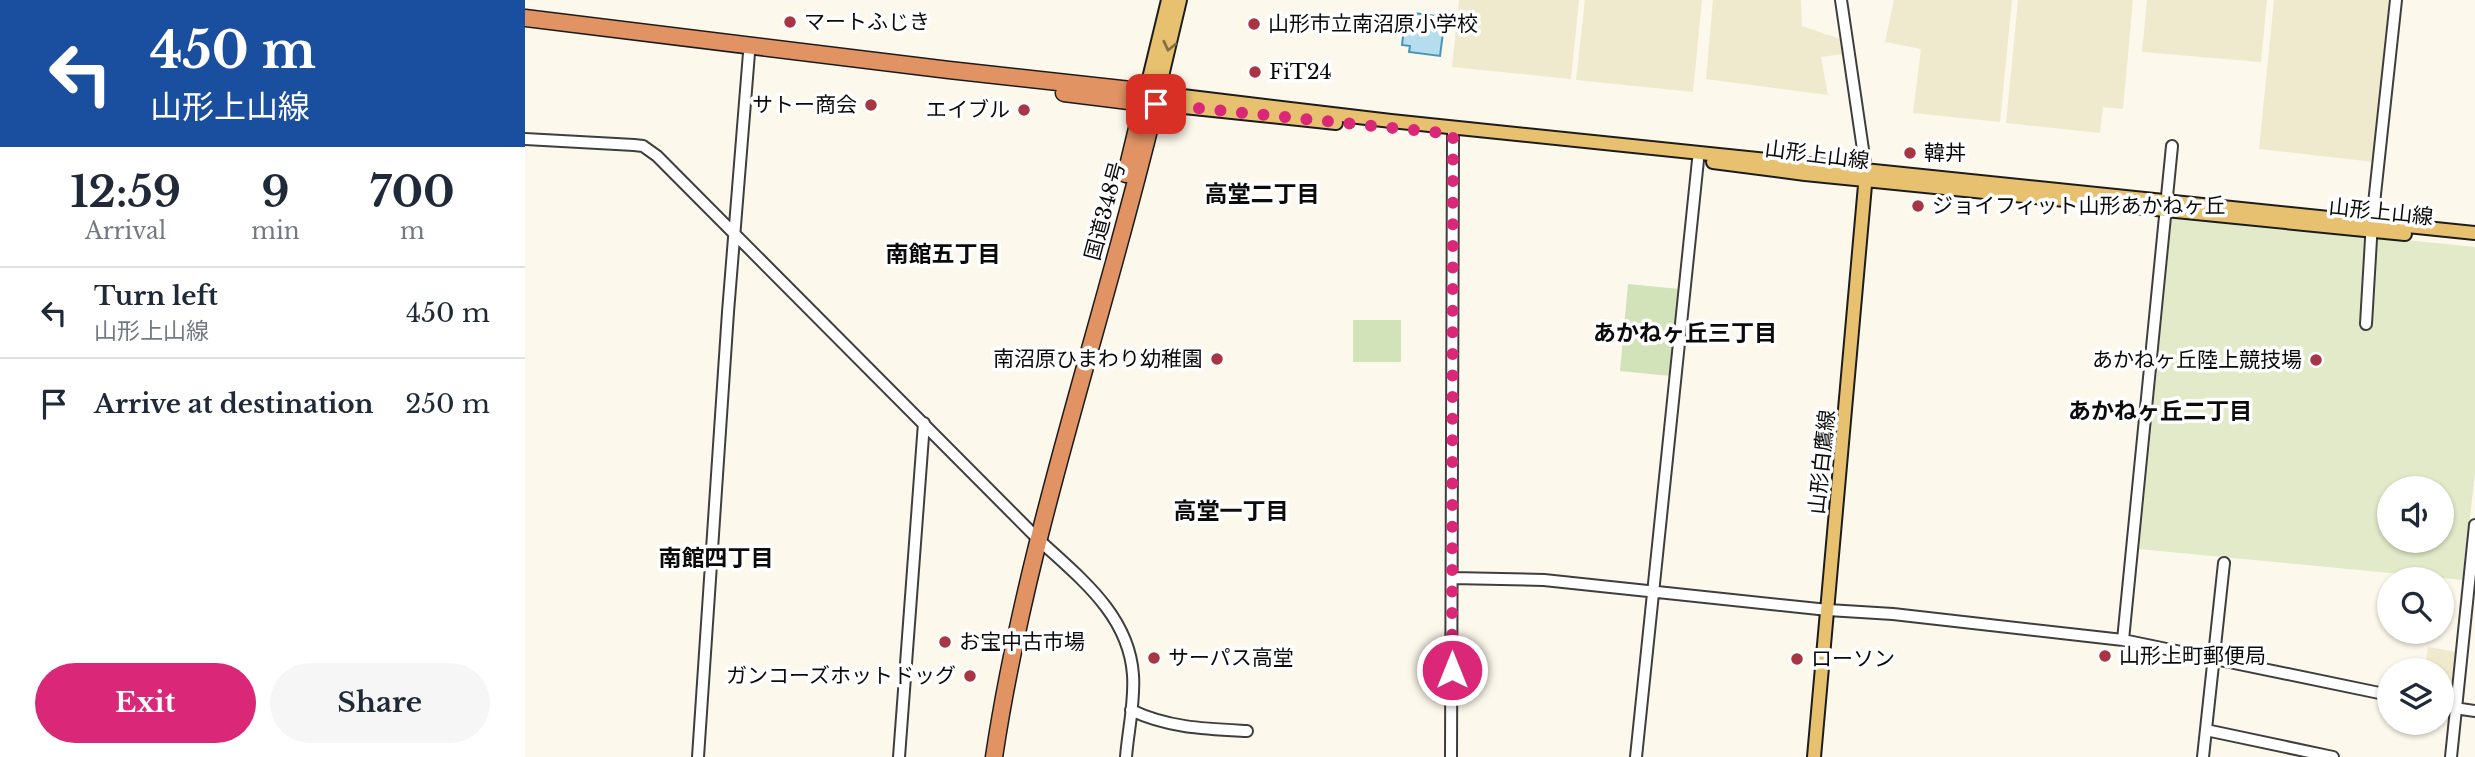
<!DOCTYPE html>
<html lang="en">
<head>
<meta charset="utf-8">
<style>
  :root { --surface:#fff; --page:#f6f6f7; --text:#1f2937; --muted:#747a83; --line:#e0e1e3; --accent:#db2777 }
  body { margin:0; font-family:"Libre Baskerville","Noto Sans JP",serif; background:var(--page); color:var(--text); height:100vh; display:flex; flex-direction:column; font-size:26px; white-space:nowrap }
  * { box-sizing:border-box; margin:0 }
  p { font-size:23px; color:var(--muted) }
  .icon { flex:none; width:38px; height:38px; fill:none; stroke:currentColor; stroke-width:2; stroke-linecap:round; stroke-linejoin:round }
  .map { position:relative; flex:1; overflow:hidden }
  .details { display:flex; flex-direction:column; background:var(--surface); width:525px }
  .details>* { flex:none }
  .banner { background:#1a4fa0; color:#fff; overflow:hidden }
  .tools { position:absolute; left:1852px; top:476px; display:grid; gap:14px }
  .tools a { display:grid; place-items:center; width:77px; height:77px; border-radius:50%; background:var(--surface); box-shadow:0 2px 5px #0004; font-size:35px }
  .pin { position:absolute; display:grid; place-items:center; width:60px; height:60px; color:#fff; margin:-30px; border-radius:14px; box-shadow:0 4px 10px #0006 }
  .me { position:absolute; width:77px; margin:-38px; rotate:0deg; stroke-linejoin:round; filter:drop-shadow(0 0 5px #0008) }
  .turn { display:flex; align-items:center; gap:24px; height:147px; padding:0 35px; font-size:32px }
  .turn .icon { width:91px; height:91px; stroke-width:2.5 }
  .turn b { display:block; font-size:49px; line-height:60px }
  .eta { display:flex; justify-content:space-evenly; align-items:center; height:119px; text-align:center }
  .eta b { font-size:42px; font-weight:700; line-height:49px }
  .action { display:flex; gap:14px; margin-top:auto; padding:14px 35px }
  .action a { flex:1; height:80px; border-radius:42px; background:var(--accent); color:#fff; font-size:28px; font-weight:700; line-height:80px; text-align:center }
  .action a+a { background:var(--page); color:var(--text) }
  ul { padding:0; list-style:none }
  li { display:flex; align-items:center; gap:21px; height:91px; padding:0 35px; border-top:2px solid var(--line) }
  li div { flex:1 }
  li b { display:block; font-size:26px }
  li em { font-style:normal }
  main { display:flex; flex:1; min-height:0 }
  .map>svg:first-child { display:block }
  .farmland { fill:#efeace }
  .green { fill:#d2e2b9 }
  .pitch { fill:#e2eaca; fill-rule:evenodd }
  .water { fill:#b6dded; stroke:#4695bb; stroke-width:2 }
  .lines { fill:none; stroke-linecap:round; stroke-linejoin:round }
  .minor-casing { stroke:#3e3e3e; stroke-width:14 }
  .major-casing { stroke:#1c1c1c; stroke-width:16 }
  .highway-casing { stroke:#1c1c1c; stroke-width:19 }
  .minor { stroke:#fff; stroke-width:10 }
  .major { stroke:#e7c170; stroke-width:12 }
  .highway { stroke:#e19364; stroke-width:16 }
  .oneway { stroke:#846f43 }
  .route { stroke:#db2777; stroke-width:12; stroke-dasharray:0 21.6 }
  .poi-dot { fill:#a83544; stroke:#fff; stroke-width:2.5 }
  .labels { text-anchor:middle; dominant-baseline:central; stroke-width:7; stroke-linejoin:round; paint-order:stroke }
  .poi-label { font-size:21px; fill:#0b0b0b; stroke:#fff; text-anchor:start }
  .street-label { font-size:21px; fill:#0b0b0b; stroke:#fff }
  .neighbourhood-label { font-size:23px; font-weight:bold; fill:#0b0b0b; stroke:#fff }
</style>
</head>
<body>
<main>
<section class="details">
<div class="banner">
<div class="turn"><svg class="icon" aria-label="left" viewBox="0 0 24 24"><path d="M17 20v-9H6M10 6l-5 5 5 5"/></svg><div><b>450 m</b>山形上山線</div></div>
</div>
<div class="eta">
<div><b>12:59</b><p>Arrival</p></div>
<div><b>9</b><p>min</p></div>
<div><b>700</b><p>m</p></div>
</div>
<ul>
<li><svg class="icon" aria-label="left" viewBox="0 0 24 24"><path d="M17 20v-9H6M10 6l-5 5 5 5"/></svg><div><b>Turn left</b><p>山形上山線</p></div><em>450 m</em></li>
<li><svg class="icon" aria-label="arrive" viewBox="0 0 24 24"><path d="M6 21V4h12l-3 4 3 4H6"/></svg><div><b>Arrive at destination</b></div><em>250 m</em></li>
</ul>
<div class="action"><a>Exit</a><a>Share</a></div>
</section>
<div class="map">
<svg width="1950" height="757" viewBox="0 0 1950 757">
  <rect width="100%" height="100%" fill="#fcf8eb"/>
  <path class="farmland" d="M 934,0 L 1054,0 L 1046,79 L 927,67 Z
    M 1060,0 L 1177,0 L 1168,92 L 1051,80 Z
    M 1188,0 L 1276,0 L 1277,26 L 1315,39 L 1318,54 L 1296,57 L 1303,95 L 1181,79 Z
    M 1369,0 L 1487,0 L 1475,122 L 1388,113 L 1396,49 L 1360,42 Z
    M 1493,0 L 1608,0 L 1598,109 L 1578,107 L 1575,133 L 1481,123 Z
    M 1622,0 L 1742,0 L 1736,62 L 1617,52 Z
    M 1749,0 L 1864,0 L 1849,162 L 1734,149 Z
    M 1903,647 L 1932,652 L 1924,701 L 1916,700 L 1916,670 L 1900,670 Z"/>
  <path class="green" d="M 1103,284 L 1154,289 L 1145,376 L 1095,371 Z
    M 828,320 L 876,320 L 876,362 L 828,362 Z"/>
  <path class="pitch" d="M 1647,216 L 1950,247 L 1950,473 L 1938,580 L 1614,549 ZM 1864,488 L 1916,488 L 1916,541 L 1864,541 Z"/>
  <path class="water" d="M 881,12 L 920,17 L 915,56 L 884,52 L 885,46 L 877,45 Z"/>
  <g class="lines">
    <defs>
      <path id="minor" d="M 1316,0 L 1341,170
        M 0,139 L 109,145 L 118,146 L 132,156 L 514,540 C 555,578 604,615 608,675 C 610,702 603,731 601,757
        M 1841,324 L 1847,222 L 1871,0
        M 927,578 L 1019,580 L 1303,610 L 1368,614 L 1598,640 L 1864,695
        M 1598,640 L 1647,146
        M 1916,706 L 1950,711
        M 606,710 C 643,728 682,729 722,731
        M 1681,730 L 1808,757
        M 173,757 L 203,312 L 224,53
        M 374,757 L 399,423
        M 926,757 L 928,134
        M 1111,757 L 1173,160
        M 1678,757 L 1699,563
        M 1926,757 L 1950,525"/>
      <path id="major" d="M 655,0 L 633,93 L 866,121 L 1950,233
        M 621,91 L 643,0
        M 630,104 L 811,123
        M 1188,162 L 1280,174 L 1880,234
        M 1289,757 L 1341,174"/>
      <path id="highway" d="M 0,18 L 424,70 L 633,93 C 581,315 503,531 469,757
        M 539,93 L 628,104
        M 601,174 L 621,91"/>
    </defs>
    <use href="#minor" class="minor-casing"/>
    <use href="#major" class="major-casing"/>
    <use href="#highway" class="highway-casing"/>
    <use href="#minor" class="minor"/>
    <use href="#major" class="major"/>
    <use href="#highway" class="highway"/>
  </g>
  <defs><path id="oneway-chevron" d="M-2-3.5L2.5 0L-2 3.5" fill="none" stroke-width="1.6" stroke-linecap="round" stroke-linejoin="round" transform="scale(1.75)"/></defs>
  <use class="oneway" href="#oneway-chevron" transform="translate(644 46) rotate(103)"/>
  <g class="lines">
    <path class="route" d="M 631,104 L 928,134 L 927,670"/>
  </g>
  <g class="poi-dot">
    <circle cx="265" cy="22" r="7"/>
    <circle cx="729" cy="24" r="7"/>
    <circle cx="730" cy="72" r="7"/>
    <circle cx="346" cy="105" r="7"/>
    <circle cx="499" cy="110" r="7"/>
    <circle cx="1385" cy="153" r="7"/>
    <circle cx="1393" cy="206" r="7"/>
    <circle cx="692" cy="359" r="7"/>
    <circle cx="1791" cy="360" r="7"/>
    <circle cx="420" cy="642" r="7"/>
    <circle cx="1580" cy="656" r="7"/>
    <circle cx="629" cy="658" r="7"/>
    <circle cx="1272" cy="659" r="7"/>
    <circle cx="445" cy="676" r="7"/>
  </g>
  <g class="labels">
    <g class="poi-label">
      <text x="279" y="22">マートふじき</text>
      <text x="743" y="24">山形市立南沼原小学校</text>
      <text x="744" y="72">FiT24</text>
      <text x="332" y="105" text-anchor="end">サトー商会</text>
      <text x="485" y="110" text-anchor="end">エイブル</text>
      <text x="1399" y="153">韓丼</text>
      <text x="1407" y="206">ジョイフィット山形あかねヶ丘</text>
      <text x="678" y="359" text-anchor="end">南沼原ひまわり幼稚園</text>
      <text x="1777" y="360" text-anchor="end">あかねヶ丘陸上競技場</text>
      <text x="434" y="642">お宝中古市場</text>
      <text x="1594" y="656">山形上町郵便局</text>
      <text x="643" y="658">サーパス高堂</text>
      <text x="1286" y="659">ローソン</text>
      <text x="431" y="676" text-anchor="end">ガンコーズホットドッグ</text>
    </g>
    <g class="street-label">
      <text transform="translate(1292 155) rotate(7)">山形上山線</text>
      <text transform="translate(580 211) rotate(-75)">国道348号</text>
      <text transform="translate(1856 212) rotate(6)">山形上山線</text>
      <text transform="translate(1297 462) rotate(-84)">山形白鷹線</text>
    </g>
    <g class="neighbourhood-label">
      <text x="737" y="194">高堂二丁目</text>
      <text x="418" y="254">南館五丁目</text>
      <text x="1160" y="333">あかねヶ丘三丁目</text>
      <text x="1635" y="411">あかねヶ丘二丁目</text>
      <text x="706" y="511">高堂一丁目</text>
      <text x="191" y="558">南館四丁目</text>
    </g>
  </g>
</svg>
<div class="tools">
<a><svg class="icon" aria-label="sound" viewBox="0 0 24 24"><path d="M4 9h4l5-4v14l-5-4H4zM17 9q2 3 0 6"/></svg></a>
<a><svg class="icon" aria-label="search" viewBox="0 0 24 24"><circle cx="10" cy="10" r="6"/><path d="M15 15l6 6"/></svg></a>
<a><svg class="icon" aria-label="layers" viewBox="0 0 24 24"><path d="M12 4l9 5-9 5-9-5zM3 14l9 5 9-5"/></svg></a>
</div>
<div class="pin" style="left:631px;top:104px;background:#d93025"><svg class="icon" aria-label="arrive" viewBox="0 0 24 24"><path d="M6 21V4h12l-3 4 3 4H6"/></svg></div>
<svg class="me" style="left:927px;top:670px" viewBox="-20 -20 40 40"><circle r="17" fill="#db2777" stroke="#fff" stroke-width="3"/><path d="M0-11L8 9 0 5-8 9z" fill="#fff"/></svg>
</div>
</main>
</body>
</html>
